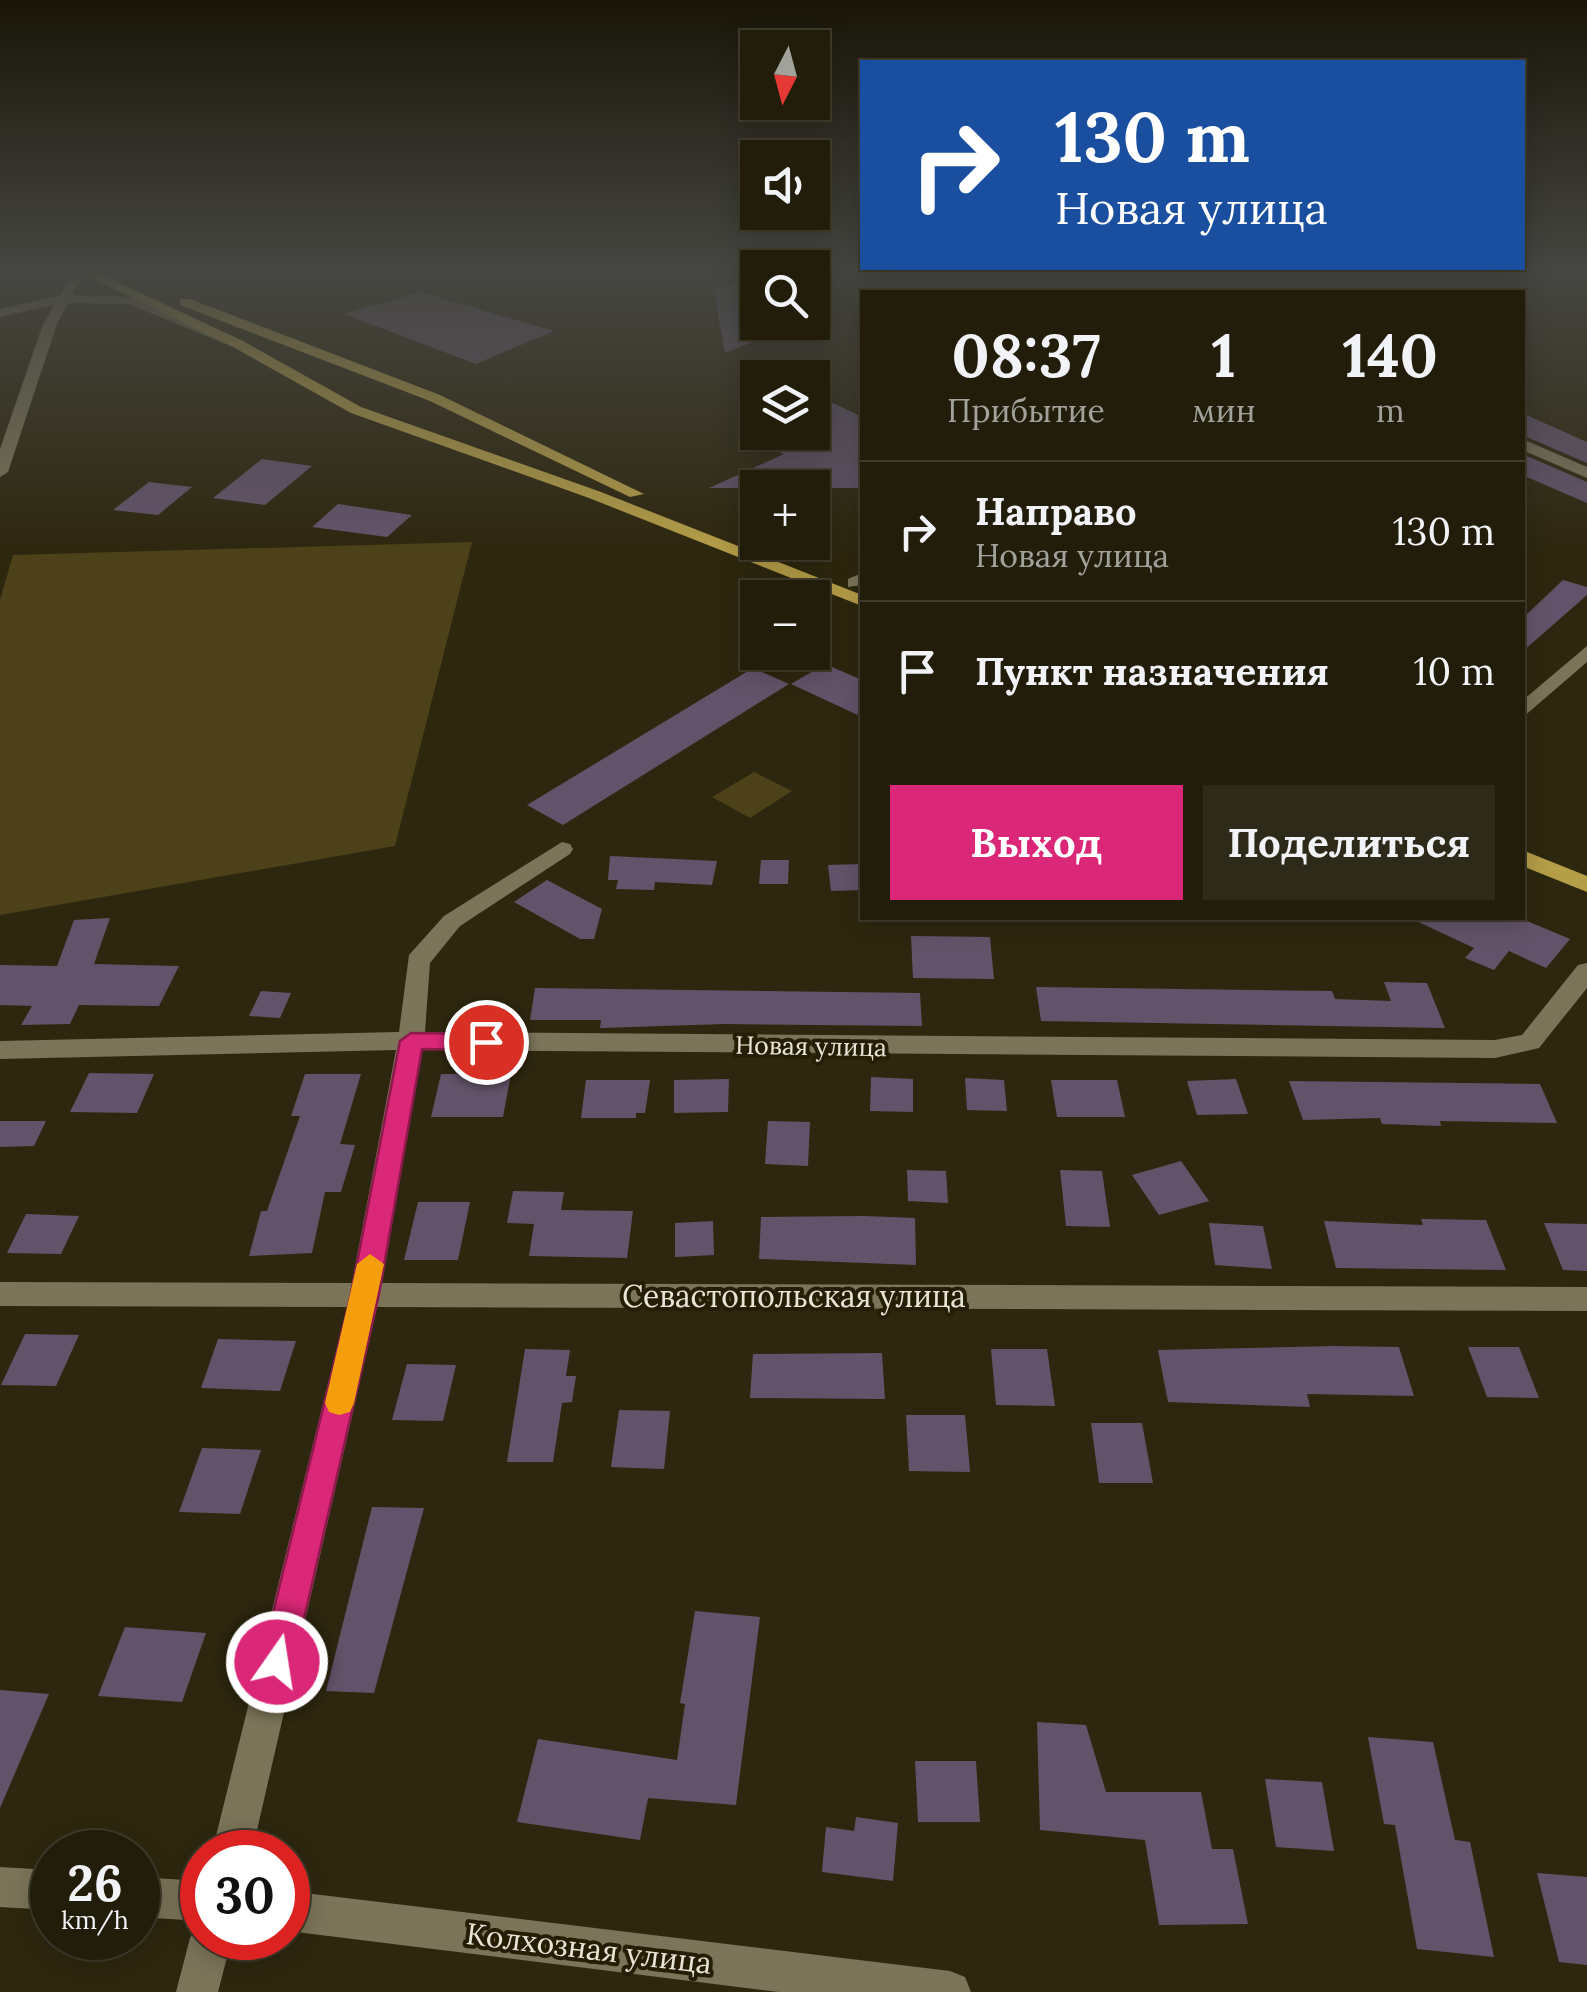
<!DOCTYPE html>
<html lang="ru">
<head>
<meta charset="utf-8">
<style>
  :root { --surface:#221d0b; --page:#2e2a19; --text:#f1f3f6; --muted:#a2a29d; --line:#3f3b2c; --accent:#db2777 }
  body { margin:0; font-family:Lora,serif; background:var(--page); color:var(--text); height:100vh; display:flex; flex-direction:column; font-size:38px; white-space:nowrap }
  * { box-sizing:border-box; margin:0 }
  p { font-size:32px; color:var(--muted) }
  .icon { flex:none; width:55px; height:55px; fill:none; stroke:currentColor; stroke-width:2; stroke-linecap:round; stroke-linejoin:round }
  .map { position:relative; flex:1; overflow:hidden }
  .details { position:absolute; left:860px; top:290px; width:665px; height:630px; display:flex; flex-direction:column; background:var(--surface); border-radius:0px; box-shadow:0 5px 25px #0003,0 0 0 2px var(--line) }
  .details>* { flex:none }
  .banner { position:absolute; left:860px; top:60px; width:665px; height:210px; border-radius:0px; box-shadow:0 5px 25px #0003,0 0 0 2px var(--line); background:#1a4fa0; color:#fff; overflow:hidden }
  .needle { width:65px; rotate:186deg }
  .tools { position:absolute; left:740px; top:30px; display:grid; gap:20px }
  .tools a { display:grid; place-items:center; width:90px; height:90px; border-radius:0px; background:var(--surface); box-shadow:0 5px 25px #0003,0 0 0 2px var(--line); font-size:50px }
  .speed { position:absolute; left:30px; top:1830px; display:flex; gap:20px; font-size:50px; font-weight:700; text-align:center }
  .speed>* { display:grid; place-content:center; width:130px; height:130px; border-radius:50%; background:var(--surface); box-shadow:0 5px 25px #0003,0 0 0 2px var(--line); line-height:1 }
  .speed small { font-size:25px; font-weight:400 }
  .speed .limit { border:15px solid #d22; background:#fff; color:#111 }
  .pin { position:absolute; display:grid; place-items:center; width:85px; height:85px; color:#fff; margin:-42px; border:5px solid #fff; border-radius:50%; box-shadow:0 2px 10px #0007 }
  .me { position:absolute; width:110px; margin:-55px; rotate:13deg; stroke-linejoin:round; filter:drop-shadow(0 0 8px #0008) }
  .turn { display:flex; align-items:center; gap:35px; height:210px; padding:0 30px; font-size:45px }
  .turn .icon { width:130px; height:130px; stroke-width:2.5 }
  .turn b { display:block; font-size:70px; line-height:85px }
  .eta { display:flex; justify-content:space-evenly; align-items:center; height:170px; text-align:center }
  .eta b { font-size:60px; font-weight:800; line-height:70px }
  .primary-button { display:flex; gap:20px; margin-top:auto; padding:20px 30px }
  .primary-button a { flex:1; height:115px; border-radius:0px; background:var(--accent); color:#fff; font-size:40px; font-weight:800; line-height:115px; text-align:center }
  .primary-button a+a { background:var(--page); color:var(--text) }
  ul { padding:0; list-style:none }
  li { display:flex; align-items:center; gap:30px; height:140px; padding:0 30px; border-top:2px solid var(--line) }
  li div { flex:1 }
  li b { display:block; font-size:38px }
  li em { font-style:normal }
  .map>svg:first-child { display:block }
  .green { fill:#4c4118 }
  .building { fill:#63536a }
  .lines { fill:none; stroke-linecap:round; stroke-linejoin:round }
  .street { fill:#7c7459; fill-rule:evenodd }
  .secondary { fill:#7c7459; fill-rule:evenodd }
  .primary { fill:#b59e48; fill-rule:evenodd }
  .route { fill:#db2777; stroke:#8e194d; stroke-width:2.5 }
  .slow { fill:#f59e0b }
  .labels { text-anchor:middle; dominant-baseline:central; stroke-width:8; stroke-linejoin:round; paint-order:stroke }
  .street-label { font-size:25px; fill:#e9e5d6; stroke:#251e05 }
  .near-street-label { font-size:30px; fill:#e9e5d6; stroke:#251e05 }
</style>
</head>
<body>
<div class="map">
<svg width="1587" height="1992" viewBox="0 0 1587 1992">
  <rect width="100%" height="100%" fill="#2e270f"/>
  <path class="green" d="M 472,542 L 395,846 L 0,915 L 0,600 L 13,555 Z
    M 754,772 L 792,791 L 750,818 L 712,797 Z"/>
  <path class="building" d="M 758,273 L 758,340 L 725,353 L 714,291 Z
    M 421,292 L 485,311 L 554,331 L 476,364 L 344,314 Z
    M 812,393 L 862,417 L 862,488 L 709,488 L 784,454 L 777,451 L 812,435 Z
    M 1522,413 L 1587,442 L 1587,463 L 1522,435 Z
    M 1522,454 L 1587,482 L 1587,503 L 1522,475 Z
    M 262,459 L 312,466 L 265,505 L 213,498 Z
    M 149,482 L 192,487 L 158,515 L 113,510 Z
    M 338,504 L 412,515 L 387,537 L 312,527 Z
    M 1563,580 L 1587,587 L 1587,595 L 1522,652 L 1522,619 Z
    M 825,664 L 862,680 L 862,717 L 791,684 Z
    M 753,668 L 789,684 L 563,825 L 527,805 Z
    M 610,856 L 717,861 L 712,885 L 655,882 L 654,890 L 616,889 L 618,880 L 608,880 Z
    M 761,860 L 789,860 L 788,884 L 759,884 Z
    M 862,864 L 862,890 L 831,891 L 828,865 Z
    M 547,880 L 602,909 L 594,939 L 580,939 L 514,902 Z
    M 110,918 L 94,964 L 179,966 L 159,1006 L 79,1005 L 70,1024 L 21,1025 L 32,1006 L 0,1005 L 0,965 L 57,966 L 74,920 Z
    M 1410,918 L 1520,918 L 1570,939 L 1546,968 L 1509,951 L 1494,970 L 1465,958 L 1474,948 Z
    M 911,936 L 990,937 L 994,979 L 913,978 Z
    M 1384,982 L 1427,983 L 1445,1028 L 1041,1021 L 1036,987 L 1332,991 L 1335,999 L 1391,1001 Z
    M 535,988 L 920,993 L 922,1026 L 725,1024 L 600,1028 L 601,1020 L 530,1020 Z
    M 261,991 L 291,993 L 280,1018 L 249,1016 Z
    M 89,1073 L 154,1074 L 137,1113 L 70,1112 Z
    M 305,1074 L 361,1074 L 340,1144 L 355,1145 L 341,1192 L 325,1192 L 312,1253 L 249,1256 L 261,1211 L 267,1211 L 300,1116 L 291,1116 Z
    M 441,1074 L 511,1074 L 503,1117 L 431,1117 Z
    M 871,1077 L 913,1079 L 913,1112 L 870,1111 Z
    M 965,1078 L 1004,1080 L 1007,1111 L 967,1110 Z
    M 729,1079 L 728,1112 L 674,1113 L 674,1080 Z
    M 1236,1079 L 1248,1114 L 1197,1115 L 1187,1081 Z
    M 586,1080 L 650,1080 L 645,1113 L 636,1113 L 636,1118 L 581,1118 Z
    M 1051,1080 L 1117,1080 L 1125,1117 L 1057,1117 Z
    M 1289,1081 L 1540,1084 L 1557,1123 L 1440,1121 L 1441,1126 L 1382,1124 L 1380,1118 L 1303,1120 Z
    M 0,1121 L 46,1121 L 34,1146 L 0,1147 Z
    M 768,1121 L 810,1122 L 808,1166 L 765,1164 Z
    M 1181,1161 L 1209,1201 L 1159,1215 L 1132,1175 Z
    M 907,1170 L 946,1171 L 948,1203 L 908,1201 Z
    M 1060,1170 L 1102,1171 L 1110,1227 L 1066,1226 Z
    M 513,1191 L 564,1192 L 561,1210 L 633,1211 L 627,1258 L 529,1256 L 534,1224 L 507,1223 Z
    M 418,1202 L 470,1202 L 458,1260 L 404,1260 Z
    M 26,1214 L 79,1216 L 61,1254 L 7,1253 Z
    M 864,1216 L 915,1218 L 916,1265 L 759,1259 L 761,1217 Z
    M 1421,1219 L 1486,1220 L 1506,1270 L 1336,1268 L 1324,1221 L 1423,1225 Z
    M 713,1221 L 714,1255 L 675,1257 L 675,1223 Z
    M 1209,1223 L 1263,1226 L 1272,1269 L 1215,1265 Z
    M 1544,1223 L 1587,1224 L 1587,1271 L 1563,1270 Z
    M 25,1334 L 79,1335 L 56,1386 L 1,1385 Z
    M 218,1339 L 296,1341 L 280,1391 L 201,1388 Z
    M 1333,1346 L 1399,1347 L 1414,1396 L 1307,1394 L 1310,1407 L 1168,1402 L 1158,1350 Z
    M 1468,1347 L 1519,1347 L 1539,1398 L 1487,1397 Z
    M 525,1349 L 570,1350 L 566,1376 L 576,1376 L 572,1402 L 562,1403 L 553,1462 L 507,1462 Z
    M 991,1349 L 1047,1349 L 1055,1406 L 996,1405 Z
    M 882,1353 L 885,1399 L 750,1398 L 753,1354 Z
    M 407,1364 L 456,1365 L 443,1421 L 392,1420 Z
    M 619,1410 L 670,1411 L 664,1469 L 611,1467 Z
    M 906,1415 L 965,1415 L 970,1472 L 909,1471 Z
    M 1091,1423 L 1142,1423 L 1153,1483 L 1099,1483 Z
    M 202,1448 L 261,1450 L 240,1514 L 179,1512 Z
    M 372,1507 L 424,1508 L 374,1693 L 326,1691 Z
    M 695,1611 L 760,1617 L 736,1805 L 648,1798 L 640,1840 L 517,1822 L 538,1739 L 677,1760 L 685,1704 L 680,1703 Z
    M 125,1627 L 206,1633 L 182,1702 L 98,1696 Z
    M 0,1690 L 49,1694 L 0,1808 Z
    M 1037,1722 L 1086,1725 L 1106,1792 L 1201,1792 L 1212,1849 L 1233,1849 L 1248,1924 L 1159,1925 L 1145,1840 L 1040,1830 Z
    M 1368,1737 L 1433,1742 L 1455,1840 L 1470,1842 L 1494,1957 L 1417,1949 L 1395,1825 L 1384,1824 Z
    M 915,1761 L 976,1761 L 980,1822 L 918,1822 Z
    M 1265,1779 L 1322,1782 L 1334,1851 L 1276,1847 Z
    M 856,1817 L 898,1823 L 893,1881 L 822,1872 L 826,1827 L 854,1831 Z
    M 1537,1873 L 1587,1877 L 1587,1965 L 1559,1962 Z"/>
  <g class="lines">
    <path class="street" d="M 61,295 L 66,302 L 0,317 L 0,309 Z
      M 1522,439 L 1587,467 L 1587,478 L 1522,450 Z
      M 862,573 L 862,585 L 848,587 L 848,579 Z
      M 562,842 L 570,844 L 573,849 L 570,854 L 460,926 L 430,963 L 425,1032 L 1495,1040 L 1522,1035 L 1578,965 L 1587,963 L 1587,988 L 1539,1048 L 1495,1058 L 422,1050 L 382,1283 L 1587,1287 L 1587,1311 L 377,1307 L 252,1852 L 212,1852 L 347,1307 L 0,1306 L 0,1282 L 352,1283 L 396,1050 L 0,1059 L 0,1041 L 399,1032 L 409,955 L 444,916 Z
      M 0,1867 L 52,1870 L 52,1910 L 0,1907 Z
      M 138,1877 L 202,1881 L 202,1938 L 232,1938 L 218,1992 L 176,1992 L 190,1938 L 201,1921 L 138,1917 Z
      M 288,1891 L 950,1971 L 965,1977 L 971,1992 L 779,1992 L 288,1931 Z"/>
    <path class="secondary" d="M 73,273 L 85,273 L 73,295 L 136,297 L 245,344 L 233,347 L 129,304 L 68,303 L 57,324 L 8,472 L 0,477 L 0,449 L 43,324 Z
      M 123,273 L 135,273 L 139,279 L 129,282 Z
      M 1587,646 L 1587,662 L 1522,718 L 1522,701 Z"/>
    <path class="primary" d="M 82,273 L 98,273 L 243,341 L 361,407 L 601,492 L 862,595 L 862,606 L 589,498 L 351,413 L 233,347 Z
      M 180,299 L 190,299 L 440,395 L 644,494 L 630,497 L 430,401 L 180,305 Z
      M 1522,850 L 1587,876 L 1587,892 L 1522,866 Z"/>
  </g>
  <linearGradient id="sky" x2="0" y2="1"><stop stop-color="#191508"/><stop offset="0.49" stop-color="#464742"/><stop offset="1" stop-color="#464742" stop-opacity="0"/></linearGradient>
  <rect width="1587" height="552" fill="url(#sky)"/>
  <path class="route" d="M 411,1033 L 486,1034 L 497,1042 L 486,1050 L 422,1049 L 379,1294 L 294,1662 L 289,1674 L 277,1679 L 265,1674 L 261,1662 L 351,1294 L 400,1041 Z"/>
  <path class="slow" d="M 370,1254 L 384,1264 L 354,1403 L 350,1412 L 339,1415 L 329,1412 L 325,1403 L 357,1264 Z"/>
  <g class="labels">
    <g class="street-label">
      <text transform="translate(811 1046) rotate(1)">Новая улица</text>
    </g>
    <g class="near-street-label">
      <text x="794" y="1296">Севастопольская улица</text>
      <text transform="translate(589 1948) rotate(7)">Колхозная улица</text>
    </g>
  </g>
</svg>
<div class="tools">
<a><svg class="needle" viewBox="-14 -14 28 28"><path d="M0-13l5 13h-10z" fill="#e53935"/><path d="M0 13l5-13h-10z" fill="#a2a29d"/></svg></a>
<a><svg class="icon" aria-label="sound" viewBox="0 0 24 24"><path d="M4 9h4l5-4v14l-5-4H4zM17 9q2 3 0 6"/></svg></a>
<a><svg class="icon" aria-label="search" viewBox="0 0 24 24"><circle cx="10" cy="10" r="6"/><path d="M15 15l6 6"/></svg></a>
<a><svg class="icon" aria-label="layers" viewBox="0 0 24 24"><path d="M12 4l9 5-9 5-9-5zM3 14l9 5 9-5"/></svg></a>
<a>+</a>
<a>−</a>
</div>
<div class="speed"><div>26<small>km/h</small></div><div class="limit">30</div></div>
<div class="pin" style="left:486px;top:1042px;background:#d93025"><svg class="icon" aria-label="arrive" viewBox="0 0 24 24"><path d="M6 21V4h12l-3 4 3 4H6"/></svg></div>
<svg class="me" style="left:277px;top:1662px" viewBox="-20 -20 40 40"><circle r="17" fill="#db2777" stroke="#fff" stroke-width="3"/><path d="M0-11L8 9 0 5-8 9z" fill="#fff"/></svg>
<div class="banner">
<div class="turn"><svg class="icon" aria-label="right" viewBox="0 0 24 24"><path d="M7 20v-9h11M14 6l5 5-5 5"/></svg><div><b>130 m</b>Новая улица</div></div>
</div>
<section class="details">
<div class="eta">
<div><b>08:37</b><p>Прибытие</p></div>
<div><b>1</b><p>мин</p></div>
<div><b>140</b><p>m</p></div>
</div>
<ul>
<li><svg class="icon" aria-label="right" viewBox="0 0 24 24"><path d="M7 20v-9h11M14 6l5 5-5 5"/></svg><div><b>Направо</b><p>Новая улица</p></div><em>130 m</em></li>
<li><svg class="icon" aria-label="arrive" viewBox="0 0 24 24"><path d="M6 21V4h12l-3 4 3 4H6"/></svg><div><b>Пункт назначения</b></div><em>10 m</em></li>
</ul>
<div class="primary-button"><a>Выход</a><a>Поделиться</a></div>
</section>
</div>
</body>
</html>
